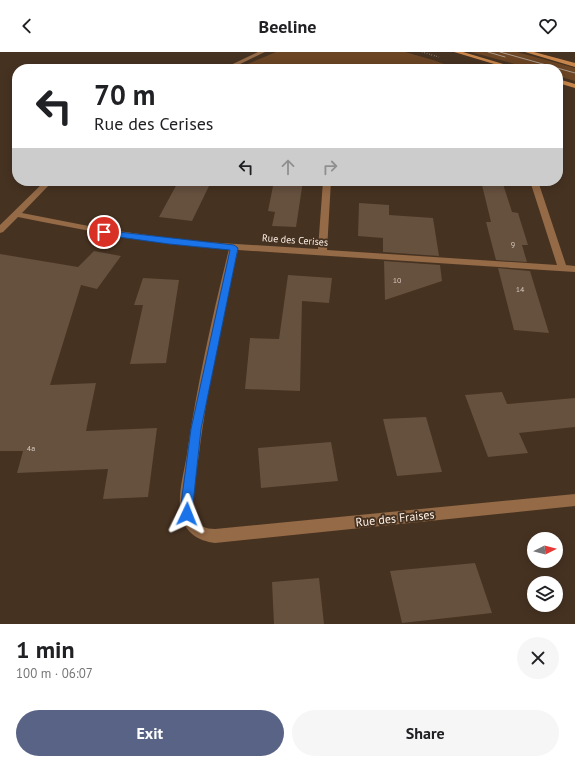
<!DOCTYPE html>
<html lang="en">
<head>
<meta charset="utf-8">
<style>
  :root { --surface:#fff; --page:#f6f6f6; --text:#202124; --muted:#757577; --accent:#586386 }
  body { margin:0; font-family:"PT Sans",sans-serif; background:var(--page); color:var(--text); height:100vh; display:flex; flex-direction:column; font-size:15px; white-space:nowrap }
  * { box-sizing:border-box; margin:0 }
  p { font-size:13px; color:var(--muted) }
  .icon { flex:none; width:22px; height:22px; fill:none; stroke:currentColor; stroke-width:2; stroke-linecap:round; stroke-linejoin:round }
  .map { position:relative; height:572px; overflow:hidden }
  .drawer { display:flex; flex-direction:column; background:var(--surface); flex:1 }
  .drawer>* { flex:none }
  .guide { position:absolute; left:12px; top:12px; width:551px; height:122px; border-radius:16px; box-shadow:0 2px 10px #0003; background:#fff; color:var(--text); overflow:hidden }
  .needle { width:26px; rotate:84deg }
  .tools { position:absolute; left:527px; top:480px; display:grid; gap:8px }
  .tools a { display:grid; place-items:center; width:36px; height:36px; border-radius:50%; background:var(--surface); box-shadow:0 2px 10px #0003; font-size:20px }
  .pin { position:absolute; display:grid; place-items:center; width:34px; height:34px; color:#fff; margin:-17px; border:2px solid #fff; border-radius:50%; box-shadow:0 1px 4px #0007 }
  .me { position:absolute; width:44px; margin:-22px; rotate:2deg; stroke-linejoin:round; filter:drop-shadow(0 0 3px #0008) }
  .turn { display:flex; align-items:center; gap:14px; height:84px; padding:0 16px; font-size:18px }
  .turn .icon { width:52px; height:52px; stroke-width:2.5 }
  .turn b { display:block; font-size:28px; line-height:34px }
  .lanes { display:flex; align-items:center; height:38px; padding:0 16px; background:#0003; justify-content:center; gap:20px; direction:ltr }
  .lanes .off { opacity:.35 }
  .round { display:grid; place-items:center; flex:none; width:42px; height:42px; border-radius:21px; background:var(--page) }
  .summary { display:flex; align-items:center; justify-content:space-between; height:68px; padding:0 16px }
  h1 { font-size:24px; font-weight:800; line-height:30px }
  .action { display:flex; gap:8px; margin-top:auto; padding:8px 16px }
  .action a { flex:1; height:46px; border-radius:24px; background:var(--accent); color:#fff; font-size:16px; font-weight:800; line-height:46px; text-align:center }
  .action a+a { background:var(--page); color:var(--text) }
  header { display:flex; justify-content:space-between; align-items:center; height:52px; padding:0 16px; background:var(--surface); font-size:18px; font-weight:800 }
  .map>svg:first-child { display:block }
  .green { fill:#6b4524 }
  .building { fill:#66503e }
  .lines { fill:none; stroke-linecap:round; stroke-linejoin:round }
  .path { stroke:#a9998c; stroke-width:1.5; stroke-dasharray:0.5 2; stroke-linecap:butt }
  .minor { fill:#946a47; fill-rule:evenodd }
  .secondary { fill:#c8854b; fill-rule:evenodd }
  .tram { stroke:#a9998b; stroke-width:1 }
  .route { fill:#1a73e8; stroke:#114b97 }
  .labels { text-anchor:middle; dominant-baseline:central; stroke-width:4; stroke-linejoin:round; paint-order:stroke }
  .number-label { font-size:8px; fill:#d6c7bb }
  .street-label { font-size:10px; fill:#fcefe5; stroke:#463221 }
  .near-street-label { font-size:12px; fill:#fcefe5; stroke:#463221 }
</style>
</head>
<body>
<header><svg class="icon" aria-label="back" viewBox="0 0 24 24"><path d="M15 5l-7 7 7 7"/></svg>Beeline<svg class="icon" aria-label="heart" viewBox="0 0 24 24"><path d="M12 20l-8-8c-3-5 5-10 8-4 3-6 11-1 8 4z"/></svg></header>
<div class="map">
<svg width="575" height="572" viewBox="0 0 575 572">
  <rect width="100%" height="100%" fill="#463221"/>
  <path class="green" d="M 276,0 L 405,0 L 433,8 L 458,17 L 236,17 Z
    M 471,0 L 517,0 L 575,16 L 575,29 L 558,24 L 558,17 L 533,17 Z"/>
  <path class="building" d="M 274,129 L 303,129 L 296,175 L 272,174 L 275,160 L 268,159 Z
    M 481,129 L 502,129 L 512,160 L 518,161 L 528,193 L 522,193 L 527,210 L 496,208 L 486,170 L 491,170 Z
    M 178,130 L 209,134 L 192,169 L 159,165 Z
    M 359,151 L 389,153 L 389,163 L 433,166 L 439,204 L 383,200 L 383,186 L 358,184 Z
    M 94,199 L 121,204 L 97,237 L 81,233 L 50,333 L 96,331 L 86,379 L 157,376 L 148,445 L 103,447 L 108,417 L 17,421 L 23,399 L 0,399 L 0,202 L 78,215 Z
    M 384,209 L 440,213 L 442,229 L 385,248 Z
    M 498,216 L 530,219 L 549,281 L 514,278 Z
    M 288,223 L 332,226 L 329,251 L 302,249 L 300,339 L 245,337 L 250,286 L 279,287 Z
    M 143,226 L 179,228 L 166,311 L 130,312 L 143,253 L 134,253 Z
    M 502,340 L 507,352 L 575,346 L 575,375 L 519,381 L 528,401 L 488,405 L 465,343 Z
    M 426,365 L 442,420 L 397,424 L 383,367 Z
    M 331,390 L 338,429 L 261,436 L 258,396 Z
    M 475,511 L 492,561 L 402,571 L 390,519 Z
    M 319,526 L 324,572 L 274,572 L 272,530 Z"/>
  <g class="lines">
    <path class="path" d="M 422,0 L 439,5"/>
    <path class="minor" d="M 258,0 L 265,0 L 230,17 L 222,17 Z
      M 45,129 L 53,129 L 22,161 L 104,177 L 190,189 L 318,197 L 323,129 L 331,129 L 327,198 L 557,213 L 530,129 L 538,129 L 566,213 L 575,214 L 575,220 L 238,198 C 221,268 207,338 198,409 C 196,426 189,447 194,464 C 197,474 206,477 215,477 L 575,442 L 575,454 L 215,491 C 198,489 184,480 181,462 C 177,443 184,421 187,402 C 197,333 212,265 229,197 C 158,193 88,179 18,165 L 3,180 L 0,181 L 0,173 Z"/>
    <path class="secondary" d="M 454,0 L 463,0 L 520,17 L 511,17 Z
      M 525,0 L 534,0 L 575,11 L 575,15 Z
      M 558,27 L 575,32 L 575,36 L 558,31 Z"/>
    <path class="tram" d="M 488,0 L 505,5
      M 500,0 L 575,21"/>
  </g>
  <path class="route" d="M 101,178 L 234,193 L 238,196 L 201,377 L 193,452 L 192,466 L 187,468 L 183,466 L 181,452 L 191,377 L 230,198 L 169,192 L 104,183 L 101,182 Z"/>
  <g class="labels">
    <g class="number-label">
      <text x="513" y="192">9</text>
      <text x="397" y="228">10</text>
      <text x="520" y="237">14</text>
      <text x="31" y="396">4a</text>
    </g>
    <g class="street-label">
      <text transform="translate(295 188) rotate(4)">Rue des Cerises</text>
    </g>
    <g class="near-street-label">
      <text transform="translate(395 466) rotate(-6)">Rue des Fraises</text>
    </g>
  </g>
</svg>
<div class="tools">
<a><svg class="needle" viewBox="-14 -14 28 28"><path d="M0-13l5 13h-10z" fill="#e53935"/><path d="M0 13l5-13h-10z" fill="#757577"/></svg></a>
<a><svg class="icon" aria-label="layers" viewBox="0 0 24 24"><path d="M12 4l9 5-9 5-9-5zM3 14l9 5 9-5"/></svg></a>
</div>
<div class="pin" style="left:104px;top:180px;background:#d93025"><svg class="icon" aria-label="arrive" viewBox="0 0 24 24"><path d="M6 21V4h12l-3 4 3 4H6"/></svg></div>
<svg class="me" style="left:187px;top:462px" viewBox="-20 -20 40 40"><path d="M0-17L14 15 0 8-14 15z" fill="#1a73e8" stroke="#fff" stroke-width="4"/></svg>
<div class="guide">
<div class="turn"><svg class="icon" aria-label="left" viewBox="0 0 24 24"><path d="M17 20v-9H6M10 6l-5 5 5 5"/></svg><div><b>70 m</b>Rue des Cerises</div></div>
<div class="lanes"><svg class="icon" aria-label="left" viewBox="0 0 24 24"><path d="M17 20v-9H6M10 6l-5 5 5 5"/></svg><svg class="icon off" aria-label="ahead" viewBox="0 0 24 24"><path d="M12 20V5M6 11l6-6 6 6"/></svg><svg class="icon off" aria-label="right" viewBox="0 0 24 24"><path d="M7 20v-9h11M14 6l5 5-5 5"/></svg></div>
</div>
</div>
<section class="drawer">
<div class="summary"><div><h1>1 min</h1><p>100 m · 06:07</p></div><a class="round"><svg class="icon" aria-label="close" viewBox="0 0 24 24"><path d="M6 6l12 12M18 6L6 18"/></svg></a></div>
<div class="action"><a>Exit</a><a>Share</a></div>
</section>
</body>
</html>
